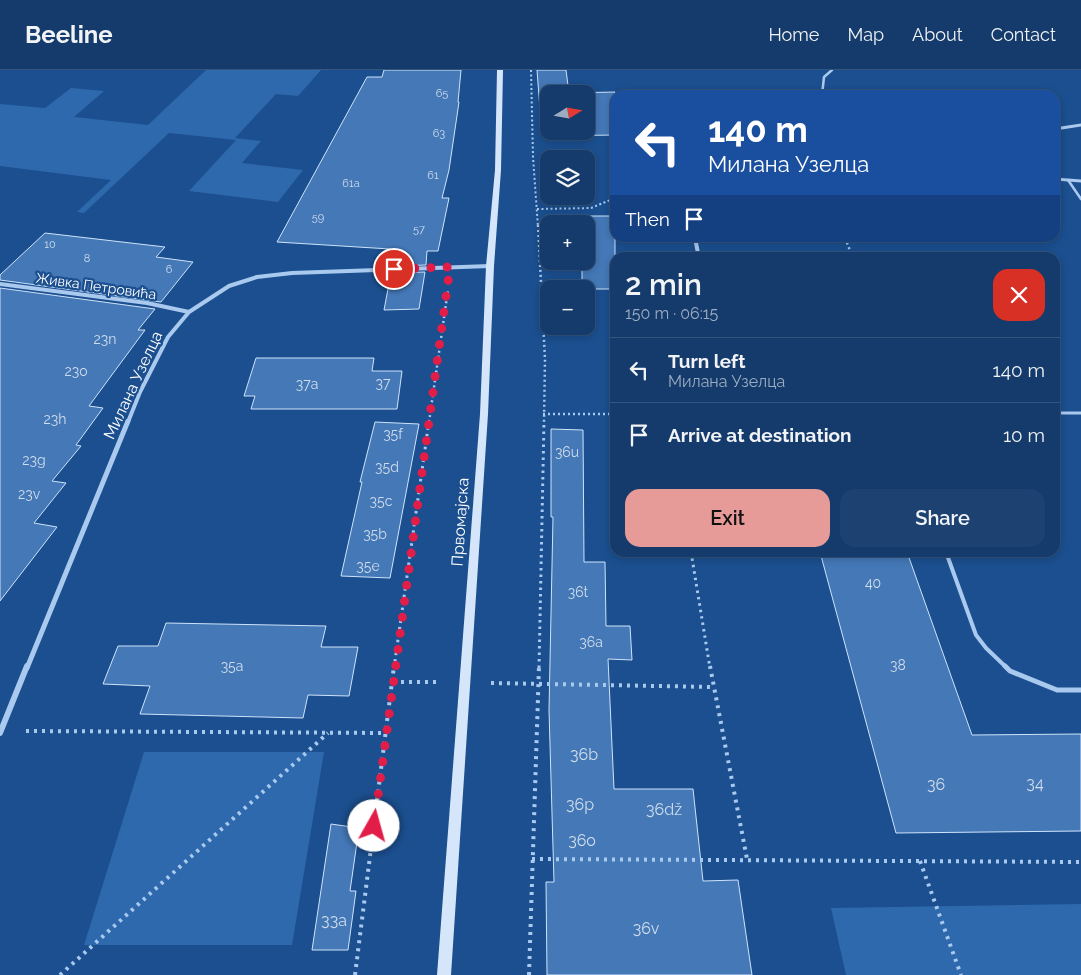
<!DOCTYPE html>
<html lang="en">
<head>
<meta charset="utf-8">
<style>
  :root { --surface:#143b6b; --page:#1d4271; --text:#f1f3f6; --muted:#9dadc1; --line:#33557e; --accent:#e69b98 }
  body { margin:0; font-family:Raleway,sans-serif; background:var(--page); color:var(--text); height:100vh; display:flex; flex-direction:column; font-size:19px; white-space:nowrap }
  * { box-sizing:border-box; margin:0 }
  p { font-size:16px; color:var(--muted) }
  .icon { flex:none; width:28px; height:28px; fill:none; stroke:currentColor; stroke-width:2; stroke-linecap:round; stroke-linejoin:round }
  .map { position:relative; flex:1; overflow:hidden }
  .drawer { position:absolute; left:610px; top:182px; width:450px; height:305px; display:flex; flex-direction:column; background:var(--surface); border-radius:15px; box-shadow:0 2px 8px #0003,0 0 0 1px var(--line) }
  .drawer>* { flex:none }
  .banner { position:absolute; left:610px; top:20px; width:450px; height:152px; border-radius:15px; box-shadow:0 2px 8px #0003,0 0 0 1px var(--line); background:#1a4fa0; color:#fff; overflow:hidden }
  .needle { width:32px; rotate:79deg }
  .controls { position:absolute; left:540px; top:15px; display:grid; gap:10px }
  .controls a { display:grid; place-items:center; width:55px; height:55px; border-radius:10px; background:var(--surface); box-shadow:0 2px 8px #0003,0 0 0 1px var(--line); font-size:25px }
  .pin { position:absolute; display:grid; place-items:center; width:42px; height:42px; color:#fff; margin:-21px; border:2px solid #fff; border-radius:50%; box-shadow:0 1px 5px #0007 }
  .me { position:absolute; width:55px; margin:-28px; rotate:7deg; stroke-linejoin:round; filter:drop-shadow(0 0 4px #0008) }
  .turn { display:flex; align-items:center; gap:18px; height:105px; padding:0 15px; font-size:22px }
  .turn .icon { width:65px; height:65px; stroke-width:2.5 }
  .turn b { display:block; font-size:35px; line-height:42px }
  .then { display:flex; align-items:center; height:48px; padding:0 15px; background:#0003; gap:10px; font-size:19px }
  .round { display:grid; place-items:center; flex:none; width:52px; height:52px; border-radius:15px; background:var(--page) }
  .overview { display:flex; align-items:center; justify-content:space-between; height:85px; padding:0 15px }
  h1 { font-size:30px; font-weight:600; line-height:38px }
  .button { display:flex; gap:10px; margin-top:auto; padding:10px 15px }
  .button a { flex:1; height:58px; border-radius:15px; background:var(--accent); color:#111; font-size:20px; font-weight:600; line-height:58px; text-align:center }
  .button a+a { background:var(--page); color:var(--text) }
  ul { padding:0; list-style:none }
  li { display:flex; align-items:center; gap:15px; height:65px; padding:0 15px; border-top:1px solid var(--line) }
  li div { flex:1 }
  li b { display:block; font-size:19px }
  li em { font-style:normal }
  header { display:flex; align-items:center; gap:30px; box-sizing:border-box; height:70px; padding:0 25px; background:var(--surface); border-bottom:1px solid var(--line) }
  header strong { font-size:24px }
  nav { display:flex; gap:28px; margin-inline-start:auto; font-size:18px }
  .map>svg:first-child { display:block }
  .green { fill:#2e69ad }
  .building { fill:#4478b7; stroke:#cfe3fa; fill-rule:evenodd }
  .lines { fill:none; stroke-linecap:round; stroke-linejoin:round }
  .path-far3 { stroke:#a9c9ee; stroke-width:2; stroke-dasharray:2 2.5; stroke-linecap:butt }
  .path-far2 { stroke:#a9c9ee; stroke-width:2.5; stroke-dasharray:2 3; stroke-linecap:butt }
  .path-far1 { stroke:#a9c9ee; stroke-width:3; stroke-dasharray:2.5 4; stroke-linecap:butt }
  .path { stroke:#a9c9ee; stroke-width:4; stroke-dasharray:3 5; stroke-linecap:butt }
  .lane-far3 { stroke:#a9c9ee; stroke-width:2.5 }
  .lane-far2 { stroke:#a9c9ee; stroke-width:3 }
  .lane-far1 { stroke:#a9c9ee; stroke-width:4 }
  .lane { stroke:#a9c9ee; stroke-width:5 }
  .street-far3 { stroke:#a9c9ee; stroke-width:3 }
  .street-far2 { stroke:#a9c9ee; stroke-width:4 }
  .street-far1 { stroke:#a9c9ee; stroke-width:5 }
  .street { stroke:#a9c9ee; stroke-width:6 }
  .secondary { fill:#d6e6fa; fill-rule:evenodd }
  .route { stroke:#e11d48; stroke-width:9; stroke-dasharray:0 16.2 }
  .labels { text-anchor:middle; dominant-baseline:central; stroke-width:4.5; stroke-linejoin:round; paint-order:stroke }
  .far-number-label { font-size:11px; fill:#d0dded }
  .far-street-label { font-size:14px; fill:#fff; stroke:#1b4f8f }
  .number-label { font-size:14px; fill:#d0dded }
  .street-label { font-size:16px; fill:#fff; stroke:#1b4f8f }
  .near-number-label { font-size:16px; fill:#d0dded }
</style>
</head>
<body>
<header>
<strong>Beeline</strong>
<nav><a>Home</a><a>Map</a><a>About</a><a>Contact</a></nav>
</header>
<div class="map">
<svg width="1081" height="905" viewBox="0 0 1081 905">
  <rect width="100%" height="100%" fill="#1b4f8f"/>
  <path class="green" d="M 206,0 L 321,0 L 298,26 L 276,24 L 235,68 L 261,71 L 242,93 L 303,100 L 278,132 L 189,121 L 236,70 L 169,63 L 84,143 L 77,142 L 111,110 L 0,96 L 0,34 L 45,38 L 71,18 L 104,21 L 74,47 L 148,55 Z
    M 144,682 L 324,682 L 292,875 L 84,875 Z
    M 1081,834 L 1081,905 L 846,905 L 831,838 Z"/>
  <path class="building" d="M 384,0 L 461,0 L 458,32 L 459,32 L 449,100 L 442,128 L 449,128 L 438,181 L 427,181 L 426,195 L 392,196 L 395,180 L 390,179 L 277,172 L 367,7 L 382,7 Z
    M 537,0 L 566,0 L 569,23 L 615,22 L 615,65 L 542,66 ZM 549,24 L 586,24 L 586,61 L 549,61 Z
    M 565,146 L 615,146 L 615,219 L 582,219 L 582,200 L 566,200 L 566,191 L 586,191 L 586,154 L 565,154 Z
    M 45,163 L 165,177 L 156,187 L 193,192 L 161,232 L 0,210 L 0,205 Z
    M 425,202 L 419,239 L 384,240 L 391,203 Z
    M 0,218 L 155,239 L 138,260 L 145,260 L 89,336 L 103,338 L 76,375 L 81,376 L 52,411 L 66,413 L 34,453 L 57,457 L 0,531 Z
    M 256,288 L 374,288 L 372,301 L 402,301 L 397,339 L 251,339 L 255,326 L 244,326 Z
    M 375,352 L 419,354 L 390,508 L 341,506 L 362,412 L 360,412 Z
    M 551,359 L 583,360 L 584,492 L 605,492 L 606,556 L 630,556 L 632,590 L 608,589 L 614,719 L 693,719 L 703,811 L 738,810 L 752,905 L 547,905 L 546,812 L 554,812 L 549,640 L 553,447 L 551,447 Z
    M 820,482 L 907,482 L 972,665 L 1081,664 L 1081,761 L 896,763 Z
    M 166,553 L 326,556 L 321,577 L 358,577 L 349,626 L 308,625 L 303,648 L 140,644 L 150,616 L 103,614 L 118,576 L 158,576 Z
    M 331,754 L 359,758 L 350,821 L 356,821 L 348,880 L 312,880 Z"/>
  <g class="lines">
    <path class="path-far3" d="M 531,0 L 533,87 L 538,157
      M 537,139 L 591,138 L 615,128"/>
    <path class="path-far2" d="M 538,155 L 545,289 L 544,352
      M 845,168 L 853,188
      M 543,344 L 615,344
      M 429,352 L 448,220"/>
    <path class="path-far1" d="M 691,482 L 710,598
      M 394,598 L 429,351
      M 539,598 L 544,351"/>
    <path class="path" d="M 710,596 L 747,789
      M 393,612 L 440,612
      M 491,613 L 713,617
      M 26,661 L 385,663
      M 532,789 L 1081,792
      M 920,791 L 961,905
      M 60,905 L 328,663
      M 355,905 L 394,596
      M 529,905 L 539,596"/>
    <path class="lane-far3" d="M 822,25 L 824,7 L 832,0
      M 1068,110 L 1081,129"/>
    <path class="lane-far2" d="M 1055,343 L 1081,343"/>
    <path class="lane-far1" d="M 946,482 L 976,565 L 986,578 L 1007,598"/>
    <path class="lane" d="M 1005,596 L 1010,601 L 1057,620 L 1081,620"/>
    <path class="street-far3" d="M 1055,59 L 1081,55
      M 1055,109 L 1081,111"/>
    <path class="street-far2" d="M 695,168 L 699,188
      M 0,214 L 147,233 L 189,242
      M 128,352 L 140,322 L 168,267 L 189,242 L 229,216 L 257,207 L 292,203 L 490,196"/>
    <path class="street-far1" d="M 27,598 L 128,351"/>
    <path class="street" d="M 0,663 L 27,596"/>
    <path class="secondary" d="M 497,0 L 503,0 L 501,100 L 494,196 L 488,344 L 451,905 L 437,905 L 480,344 L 486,196 L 495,100 Z"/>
  </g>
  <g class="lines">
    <path class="route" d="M 374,756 L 450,197 L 394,199"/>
  </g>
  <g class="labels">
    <g class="far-number-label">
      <text x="442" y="23">65</text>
      <text x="439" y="63">63</text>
      <text x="433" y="105">61</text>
      <text x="351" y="113">61a</text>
      <text x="318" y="147">59</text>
      <text x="419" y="159">57</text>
      <text x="50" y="174">10</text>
      <text x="87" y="188">8</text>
      <text x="169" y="199">6</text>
    </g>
    <g class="far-street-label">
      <text transform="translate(96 216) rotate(8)">Живка Петровића</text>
    </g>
    <g class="number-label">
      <text x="105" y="269">23n</text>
      <text x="76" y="301">23o</text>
      <text x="383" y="313">37</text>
      <text x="307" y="314">37a</text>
      <text x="55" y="349">23h</text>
      <text x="393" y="364">35f</text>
      <text x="567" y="382">36u</text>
      <text x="34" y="390">23g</text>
      <text x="387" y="397">35d</text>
      <text x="29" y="424">23v</text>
      <text x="381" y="431">35c</text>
      <text x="375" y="464">35b</text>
      <text x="368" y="496">35e</text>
      <text x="873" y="513">40</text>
      <text x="578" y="522">36t</text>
      <text x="591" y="572">36a</text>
      <text x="898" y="595">38</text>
      <text x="232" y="596">35a</text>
    </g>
    <g class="street-label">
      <text transform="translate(133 315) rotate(-65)">Милана Узелца</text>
      <text transform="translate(460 452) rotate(-86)">Првомајска</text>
    </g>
    <g class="near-number-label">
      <text x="584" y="684">36b</text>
      <text x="1035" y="713">34</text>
      <text x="936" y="714">36</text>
      <text x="580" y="734">36p</text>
      <text x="664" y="739">36dž</text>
      <text x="582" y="770">36o</text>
      <text x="334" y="850">33a</text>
      <text x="646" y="858">36v</text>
    </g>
  </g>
</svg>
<div class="controls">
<a><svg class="needle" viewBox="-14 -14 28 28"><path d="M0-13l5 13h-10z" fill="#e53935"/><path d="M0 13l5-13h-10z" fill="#9dadc1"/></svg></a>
<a><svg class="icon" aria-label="layers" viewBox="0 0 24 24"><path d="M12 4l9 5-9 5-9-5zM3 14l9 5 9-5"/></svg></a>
<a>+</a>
<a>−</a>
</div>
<div class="pin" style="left:394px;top:199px;background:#d93025"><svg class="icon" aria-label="arrive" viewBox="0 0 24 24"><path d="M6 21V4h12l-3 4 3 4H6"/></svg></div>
<svg class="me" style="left:374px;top:756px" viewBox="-20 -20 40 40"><circle r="19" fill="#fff"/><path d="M0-13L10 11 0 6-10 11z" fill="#e11d48"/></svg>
<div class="banner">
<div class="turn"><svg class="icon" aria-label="left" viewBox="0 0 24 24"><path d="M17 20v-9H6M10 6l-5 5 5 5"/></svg><div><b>140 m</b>Милана Узелца</div></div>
<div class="then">Then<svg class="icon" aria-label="arrive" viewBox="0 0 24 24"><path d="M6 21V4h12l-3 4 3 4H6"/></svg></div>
</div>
<section class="drawer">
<div class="overview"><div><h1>2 min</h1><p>150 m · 06:15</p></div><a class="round" style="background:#d93025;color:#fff"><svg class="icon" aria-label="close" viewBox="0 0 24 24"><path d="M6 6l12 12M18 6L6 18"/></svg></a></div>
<ul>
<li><svg class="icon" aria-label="left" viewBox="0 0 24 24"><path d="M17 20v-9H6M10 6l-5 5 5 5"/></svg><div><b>Turn left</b><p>Милана Узелца</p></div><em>140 m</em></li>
<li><svg class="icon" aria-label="arrive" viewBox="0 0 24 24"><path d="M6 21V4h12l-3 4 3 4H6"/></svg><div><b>Arrive at destination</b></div><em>10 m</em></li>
</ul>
<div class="button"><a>Exit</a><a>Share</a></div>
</section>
</div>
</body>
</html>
